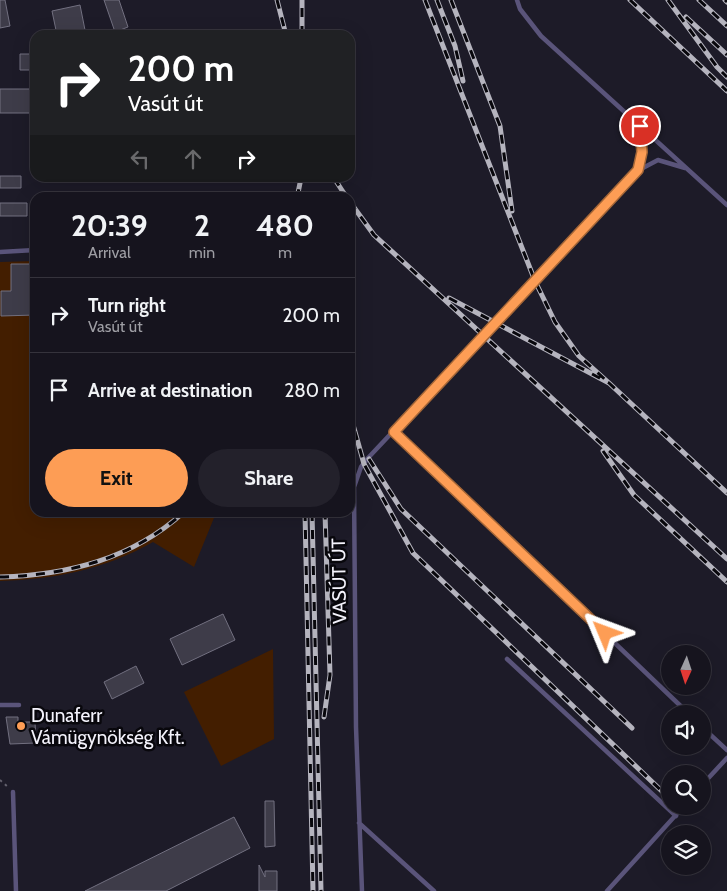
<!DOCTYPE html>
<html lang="en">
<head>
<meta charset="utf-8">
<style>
  :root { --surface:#16141e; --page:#23212b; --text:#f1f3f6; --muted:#9e9ea4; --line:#35333c; --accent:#fd9d55 }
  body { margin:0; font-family:Cabin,sans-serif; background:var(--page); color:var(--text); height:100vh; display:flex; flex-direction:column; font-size:19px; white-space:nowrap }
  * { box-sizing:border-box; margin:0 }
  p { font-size:16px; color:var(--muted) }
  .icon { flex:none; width:28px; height:28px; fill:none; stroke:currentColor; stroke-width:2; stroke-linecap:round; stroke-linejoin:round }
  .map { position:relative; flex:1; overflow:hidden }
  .side { position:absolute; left:30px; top:192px; width:325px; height:325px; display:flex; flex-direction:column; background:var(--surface); border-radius:15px; box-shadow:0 5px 20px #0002,0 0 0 1px var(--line) }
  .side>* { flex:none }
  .guide { position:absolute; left:30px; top:30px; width:325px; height:152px; border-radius:15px; box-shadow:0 5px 20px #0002,0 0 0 1px var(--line); background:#202124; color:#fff; overflow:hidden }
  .needle { width:32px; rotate:183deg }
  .controls { position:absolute; left:661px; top:645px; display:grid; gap:10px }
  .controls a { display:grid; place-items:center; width:50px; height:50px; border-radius:50%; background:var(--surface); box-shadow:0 5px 20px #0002,0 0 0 1px var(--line); font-size:25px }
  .pin { position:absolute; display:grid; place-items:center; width:42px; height:42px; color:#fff; margin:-21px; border:2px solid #fff; border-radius:50%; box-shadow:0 1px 5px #0007 }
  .me { position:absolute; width:55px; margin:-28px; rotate:314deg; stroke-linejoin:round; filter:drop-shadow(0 0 4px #0008) }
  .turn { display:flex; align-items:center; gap:18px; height:105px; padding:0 15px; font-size:22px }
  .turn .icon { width:65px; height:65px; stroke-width:2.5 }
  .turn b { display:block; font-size:35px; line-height:42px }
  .lanes { display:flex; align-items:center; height:48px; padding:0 15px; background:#0003; justify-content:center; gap:25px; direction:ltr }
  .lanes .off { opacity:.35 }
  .eta { display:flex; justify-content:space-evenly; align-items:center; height:85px; text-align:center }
  .eta b { font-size:30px; font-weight:800; line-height:35px }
  .cta { display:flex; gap:10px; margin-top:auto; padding:10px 15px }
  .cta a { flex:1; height:58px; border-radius:30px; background:var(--accent); color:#111; font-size:20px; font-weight:800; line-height:58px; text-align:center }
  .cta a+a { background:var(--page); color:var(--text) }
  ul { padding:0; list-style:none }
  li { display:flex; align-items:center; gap:15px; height:75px; padding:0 15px; border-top:1px solid var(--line) }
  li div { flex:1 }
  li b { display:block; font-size:19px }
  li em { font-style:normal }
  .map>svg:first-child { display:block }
  .green { fill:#431e00 }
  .building { fill:#3e3c49; stroke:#727080 }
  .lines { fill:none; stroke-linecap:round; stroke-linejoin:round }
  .path { stroke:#64626e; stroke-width:2; stroke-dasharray:2.5 4; stroke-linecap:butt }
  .service { stroke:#5a547a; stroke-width:4.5 }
  .rail-casing { stroke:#b5b4be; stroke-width:5 }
  .rail { stroke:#08070c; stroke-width:3; stroke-dasharray:9; stroke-linecap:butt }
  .route-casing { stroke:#a46637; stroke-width:12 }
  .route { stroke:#fd9d55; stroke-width:9 }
  .poi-dot { fill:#fd9d55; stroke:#08070c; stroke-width:2 }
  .labels { text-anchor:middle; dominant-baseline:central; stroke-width:5; stroke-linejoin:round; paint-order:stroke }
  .street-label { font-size:19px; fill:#f4f3fc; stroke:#08070c }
  .poi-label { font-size:19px; fill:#f4f3fc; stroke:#08070c; text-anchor:start }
</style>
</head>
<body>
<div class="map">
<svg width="727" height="891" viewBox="0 0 727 891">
  <rect width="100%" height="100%" fill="#1d1b28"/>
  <path class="green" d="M 35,261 L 35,512 L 216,513 L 194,567 L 153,542 C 103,570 56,579 0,581 L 0,262 Z
    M 273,649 L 274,739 L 221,766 L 184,692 Z"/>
  <path class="building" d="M 0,0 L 5,0 L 10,26 L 0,28 Z
    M 104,0 L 119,0 L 128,27 L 115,32 Z
    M 80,5 L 86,35 L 57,35 L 52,11 Z
    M 20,54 L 35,54 L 35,70 L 20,70 Z
    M 0,89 L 33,89 L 33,113 L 0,113 Z
    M 0,176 L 21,176 L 21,188 L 0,188 Z
    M 0,203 L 27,203 L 27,216 L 0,216 Z
    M 11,264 L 35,264 L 35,315 L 1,316 L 1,291 L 11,291 Z
    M 223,614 L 235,640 L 182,665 L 170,639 Z
    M 136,666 L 144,683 L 112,699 L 104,682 Z
    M 6,717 L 18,717 L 18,722 L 35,722 L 36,743 L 10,744 Z
    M 265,801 L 274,801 L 275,846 L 265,847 Z
    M 234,817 L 250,848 L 166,891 L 85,891 Z
    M 259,865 L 265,877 L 265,871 L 277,871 L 277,891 L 259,891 Z"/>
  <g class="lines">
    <path class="path" d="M 0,780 L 8,787"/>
    <path class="service" d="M 517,0 L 520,9 L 541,36 L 727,205
      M 639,170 L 658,160 L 685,168
      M 0,252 L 35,250
      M 394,432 L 689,714
      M 507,659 L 676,816
      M 0,705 L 19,705
      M 702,727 L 727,750
      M 702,785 L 727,758
      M 13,792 L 16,891
      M 359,823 L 434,891
      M 362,891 L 356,727 L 354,487 L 361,467 L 368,458 L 639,170 L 642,152 L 640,126
      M 607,891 L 684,806"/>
    <defs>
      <path id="rail" d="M 277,0 L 286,35
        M 425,0 L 535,281 L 555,322 L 579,356 L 609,383
        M 437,0 L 455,46 L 463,81
        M 451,0 L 500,126 L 512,211
        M 630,0 L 727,91
        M 668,0 L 717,67 L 727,77
        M 699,0 L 727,26
        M 725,0 L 727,2
        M 686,17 L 727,55
        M 302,35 L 302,0
        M 334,178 L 347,198
        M 297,198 L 301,178
        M 350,202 L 374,235 L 727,559
        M 449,298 L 609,383 L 727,493
        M 350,414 L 364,464 L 413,553 L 669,798
        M 603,451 L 634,495 L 727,582
        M 369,459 L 401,509 L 632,728
        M 305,512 L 313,891
        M 312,512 L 321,891
        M 0,577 C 68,575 132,559 184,512
        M 324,717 L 330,675 L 325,512"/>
    </defs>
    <use href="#rail" class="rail-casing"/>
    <use href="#rail" class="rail"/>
  </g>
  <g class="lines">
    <defs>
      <path id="route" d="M 605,633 L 394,432 L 638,170 L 642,152 L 640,126"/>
    </defs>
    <use href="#route" class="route-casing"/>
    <use href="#route" class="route"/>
  </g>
  <circle class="poi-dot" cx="21" cy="726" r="5"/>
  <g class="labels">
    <g class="street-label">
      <text transform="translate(339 581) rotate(-91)">VASÚT ÚT</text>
    </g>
    <g class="poi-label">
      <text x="31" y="715">Dunaferr<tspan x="31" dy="22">Vámügynökség Kft.</tspan></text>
    </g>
  </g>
</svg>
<div class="controls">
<a><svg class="needle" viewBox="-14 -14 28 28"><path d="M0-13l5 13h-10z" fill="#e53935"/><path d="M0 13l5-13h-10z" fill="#9e9ea4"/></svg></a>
<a><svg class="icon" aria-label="sound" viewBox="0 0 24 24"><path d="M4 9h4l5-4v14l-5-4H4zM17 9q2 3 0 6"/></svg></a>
<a><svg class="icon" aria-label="search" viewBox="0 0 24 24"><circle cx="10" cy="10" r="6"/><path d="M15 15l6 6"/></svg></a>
<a><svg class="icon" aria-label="layers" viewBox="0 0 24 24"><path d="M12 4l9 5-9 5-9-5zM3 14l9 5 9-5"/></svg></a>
</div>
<div class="pin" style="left:640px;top:126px;background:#d93025"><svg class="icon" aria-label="arrive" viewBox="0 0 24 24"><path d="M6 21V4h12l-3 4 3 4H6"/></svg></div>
<svg class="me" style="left:605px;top:633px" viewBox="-20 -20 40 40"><path d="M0-17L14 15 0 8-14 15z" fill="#fd9d55" stroke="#fff" stroke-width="4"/></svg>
<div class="guide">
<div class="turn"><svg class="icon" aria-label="right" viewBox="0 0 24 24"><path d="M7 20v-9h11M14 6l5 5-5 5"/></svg><div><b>200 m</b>Vasút út</div></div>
<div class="lanes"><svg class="icon off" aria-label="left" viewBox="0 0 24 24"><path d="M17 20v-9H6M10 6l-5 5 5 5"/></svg><svg class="icon off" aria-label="ahead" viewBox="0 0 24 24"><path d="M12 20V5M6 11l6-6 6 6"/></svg><svg class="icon" aria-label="right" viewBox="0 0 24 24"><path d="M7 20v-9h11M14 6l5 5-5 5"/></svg></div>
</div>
<section class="side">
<div class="eta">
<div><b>20:39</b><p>Arrival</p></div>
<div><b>2</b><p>min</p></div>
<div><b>480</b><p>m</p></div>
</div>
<ul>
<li><svg class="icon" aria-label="right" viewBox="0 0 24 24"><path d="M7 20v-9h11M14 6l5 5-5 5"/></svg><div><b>Turn right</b><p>Vasút út</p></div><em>200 m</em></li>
<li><svg class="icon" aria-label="arrive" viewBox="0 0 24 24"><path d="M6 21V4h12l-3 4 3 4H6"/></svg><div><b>Arrive at destination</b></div><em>280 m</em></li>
</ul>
<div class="cta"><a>Exit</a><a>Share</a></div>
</section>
</div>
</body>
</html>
